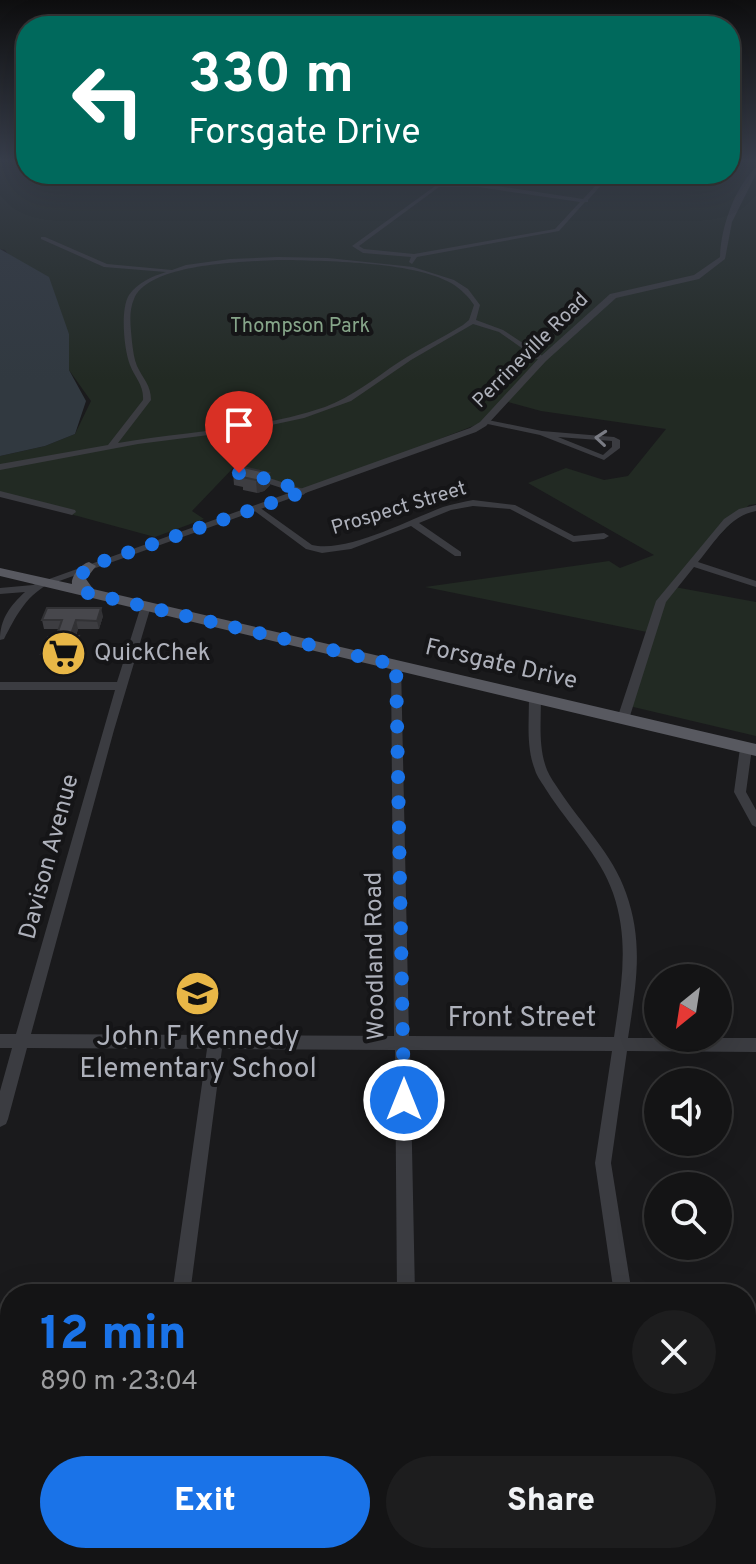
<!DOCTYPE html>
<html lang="en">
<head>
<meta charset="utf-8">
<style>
  :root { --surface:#141415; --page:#1d1d1e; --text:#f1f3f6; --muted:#9d9ea0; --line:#333334; --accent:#1a73e8 }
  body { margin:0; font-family:Overpass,sans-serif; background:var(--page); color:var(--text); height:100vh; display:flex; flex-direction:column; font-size:30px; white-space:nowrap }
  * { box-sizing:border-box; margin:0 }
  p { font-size:26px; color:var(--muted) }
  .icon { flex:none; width:44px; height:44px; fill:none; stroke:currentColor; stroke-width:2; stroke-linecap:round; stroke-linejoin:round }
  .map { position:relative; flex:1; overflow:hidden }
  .sheet { position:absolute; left:0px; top:1284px; width:756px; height:280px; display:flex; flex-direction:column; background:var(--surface); border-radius:32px 32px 0 0; box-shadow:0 8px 32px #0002,0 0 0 2px var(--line) }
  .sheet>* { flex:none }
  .hud { position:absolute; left:16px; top:16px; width:724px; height:168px; border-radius:32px; box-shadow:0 8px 32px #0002,0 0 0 2px var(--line); background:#00695c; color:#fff; overflow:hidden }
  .needle { width:52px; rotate:210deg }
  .fabs { position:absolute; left:644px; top:964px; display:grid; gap:16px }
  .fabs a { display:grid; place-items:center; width:88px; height:88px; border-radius:50%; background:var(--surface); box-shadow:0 8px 32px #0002,0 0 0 2px var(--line); font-size:40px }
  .pin { position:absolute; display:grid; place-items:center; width:68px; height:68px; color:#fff; margin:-82px -34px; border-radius:50% 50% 50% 0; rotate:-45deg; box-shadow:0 0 8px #0007 }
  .pin .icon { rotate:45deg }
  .me { position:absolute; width:88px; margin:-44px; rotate:0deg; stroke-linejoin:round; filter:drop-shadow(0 0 6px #0008) }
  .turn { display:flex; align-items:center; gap:28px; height:168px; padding:0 40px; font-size:36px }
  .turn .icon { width:104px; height:104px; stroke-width:2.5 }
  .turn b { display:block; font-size:56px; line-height:68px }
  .round { display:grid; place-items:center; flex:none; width:84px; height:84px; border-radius:42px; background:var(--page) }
  .overview { display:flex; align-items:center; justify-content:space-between; height:136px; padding:0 40px }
  h1 { font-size:48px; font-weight:800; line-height:60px; color:var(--accent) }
  .primary-button { display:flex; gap:16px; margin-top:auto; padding:16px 40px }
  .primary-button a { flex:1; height:92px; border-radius:48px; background:var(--accent); color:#fff; font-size:32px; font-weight:800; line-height:92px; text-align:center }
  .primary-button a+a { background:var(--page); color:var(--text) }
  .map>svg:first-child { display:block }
  .green { fill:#222a23 }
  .water { fill:#313940 }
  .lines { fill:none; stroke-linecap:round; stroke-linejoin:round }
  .minor { fill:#3b3c41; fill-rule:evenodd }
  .tertiary { fill:#3b3c41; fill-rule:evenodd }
  .primary { fill:#585960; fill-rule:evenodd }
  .wall { fill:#3d3d41 }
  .shaded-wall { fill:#323235 }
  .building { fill:#47474c; stroke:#323235; stroke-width:2 }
  .oneway { stroke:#7a7c84 }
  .route { stroke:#1a73e8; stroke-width:14; stroke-dasharray:0 25.2 }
  .labels { text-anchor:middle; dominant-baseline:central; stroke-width:8; stroke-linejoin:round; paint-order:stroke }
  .far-park-label { font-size:20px; fill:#86a589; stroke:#151517 }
  .far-street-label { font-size:20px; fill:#aeb1bb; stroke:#151517 }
  .poi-label { font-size:24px; fill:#aeb1bb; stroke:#151517; text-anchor:start }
  .street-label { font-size:24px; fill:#aeb1bb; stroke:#151517 }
  .near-street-label { font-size:28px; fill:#aeb1bb; stroke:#151517 }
  .near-poi-label { font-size:28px; fill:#aeb1bb; stroke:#151517 }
</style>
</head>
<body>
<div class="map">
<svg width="756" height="1564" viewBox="0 0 756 1564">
  <rect width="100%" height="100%" fill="#1a1a1c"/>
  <path class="green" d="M 0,161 L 26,161 L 26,174 L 730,174 L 730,161 L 756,161 L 756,504 L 749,505 L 669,586 L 756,602 L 756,736 L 625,705 L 647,632 L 425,587 L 609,561 L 620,568 L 654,555 L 528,483 L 566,468 L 604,480 L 628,476 L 666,429 L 541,411 L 504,401 L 486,421 L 303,492 L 235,466 L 192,511 L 204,519 L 155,537 L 0,495 L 0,456 L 45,446 L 75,434 L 91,401 L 69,370 L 69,334 L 5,250 L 0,249 Z"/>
  <path class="water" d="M 0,249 L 49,277 L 69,334 L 69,370 L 86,401 L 75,434 L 45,446 L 0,456 Z"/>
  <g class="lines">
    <path class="minor" d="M 570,174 L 578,174 L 604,182 L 588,200 L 588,202 L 585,202 L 559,231 L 417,257 L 412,264 L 409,262 L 411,257 L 363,253 L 352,246 L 438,184 L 478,183 L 583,199 L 598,183 ZM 439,187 L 478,187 L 580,202 L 555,229 L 414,254 L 364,249 L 359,246 Z
      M 41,237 L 45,237 L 107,264 L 172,270 L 186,265 L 230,259 L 278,257 L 328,258 L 413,267 L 454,280 L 468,289 L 480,305 L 476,320 L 503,330 L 547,359 L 540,361 L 499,332 L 473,324 L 411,360 L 351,401 L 304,418 L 248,430 L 138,444 L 0,470 L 0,464 L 108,445 L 143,400 C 144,385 135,378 130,365 C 124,350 120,309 129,295 C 137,283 153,276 166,272 L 104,267 L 41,239 ZM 278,260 C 324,261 412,261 451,283 C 461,289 468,296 474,305 L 469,320 L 463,325 C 442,338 419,349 399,362 C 375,378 352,397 325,407 C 258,430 187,431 118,443 L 151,400 C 151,385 143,379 137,366 C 134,359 133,350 132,342 C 131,329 128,312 134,299 C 149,263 244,262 278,260 Z
      M 483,419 L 542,431 L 614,437 L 620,440 L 620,448 L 604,460 L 540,435 L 483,423 ZM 558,437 L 612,441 L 612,447 L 603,455 Z
      M 257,474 L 306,490 L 307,492 L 303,495 L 254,479 L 254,475 Z
      M 0,491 L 75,510 L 76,512 L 72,515 L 0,497 Z
      M 473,500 L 515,505 L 574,536 L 604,533 L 609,536 L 604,539 L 573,542 L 510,509 L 473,506 L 451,510 L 419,523 L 461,552 L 461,556 L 455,556 L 411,526 L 351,549 L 322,553 L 306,549 L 252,509 L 253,507 L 259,507 L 312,545 C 348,553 408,520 443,507 C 452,504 463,502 473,500 Z
      M 756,505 L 756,511 C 729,516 715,542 698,562 L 756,581 L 756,587 L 694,567 L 666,602 L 629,719 L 623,723 L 619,722 L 617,719 L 656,601 L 724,519 L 739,509 Z
      M 44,580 L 47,581 L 47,585 C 25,597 15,618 4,639 L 0,640 C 0,619 10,606 25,592 L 0,594 L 0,588 L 33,585 Z
      M 146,603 L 151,606 L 114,730 L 31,1034 L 394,1036 L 391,665 L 396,662 L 401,665 L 409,1036 L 614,1037 C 621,988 630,942 613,893 C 600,855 568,824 547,791 C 543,784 537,777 535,770 C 526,747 529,721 529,697 L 531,694 L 539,694 L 541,697 C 541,721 538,747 547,770 C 550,777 555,784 559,790 C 581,824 613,854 626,893 C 644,943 636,986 628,1038 L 756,1038 L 756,1052 L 627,1051 L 611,1163 L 632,1294 L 614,1294 L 595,1163 L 612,1051 L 410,1050 L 415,1294 L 397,1294 L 395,1050 L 222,1049 L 190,1294 L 172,1294 L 207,1049 L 27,1048 L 8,1119 L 6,1124 L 0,1127 L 0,1091 L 12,1048 L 0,1048 L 0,1034 L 16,1034 L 115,690 L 0,690 L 0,682 L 117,682 L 141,606 Z
      M 746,744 L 752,748 L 746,792 L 756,810 L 756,827 L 752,825 L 734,792 L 740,748 Z
      M 10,1467 L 10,1488 L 0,1492 L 0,1471 Z
      M 570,1554 L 592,1554 L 597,1564 L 574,1564 Z"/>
    <path class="tertiary" d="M 756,167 L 756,174 L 732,222 L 725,259 L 699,279 L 616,298 L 546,361 L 486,426 L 476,432 L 48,585 L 40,585 L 38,583 L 470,428 L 480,422 L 540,357 L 610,294 L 694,275 L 720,257 C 721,227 734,189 756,167 Z
      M 756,1404 L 756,1427 L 746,1431 L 746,1408 Z
      M 396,1554 L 435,1554 L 429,1564 L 390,1564 Z"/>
    <path class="primary" d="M 89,562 L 96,566 L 86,579 L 93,589 L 756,744 L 756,756 L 0,576 L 0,568 L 72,584 C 71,576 81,564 89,562 Z"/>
  </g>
  <path class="wall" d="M 233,472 L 269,473 L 270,485 L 264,491 L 257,493 L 243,490 L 243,487 L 234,485 Z
    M 103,616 L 99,629 L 78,629 L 76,636 L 82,645 L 76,663 L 44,663 L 41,654 L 56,637 L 59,629 L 44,629 L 42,620 Z"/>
  <path class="shaded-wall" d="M 269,473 L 270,485 L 264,491 L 257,493 L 256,480 Z
    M 101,608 L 103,616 L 99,629 L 97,621 Z
    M 76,620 L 78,629 L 73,645 L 70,637 Z
    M 79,636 L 82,645 L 76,663 L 73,654 Z"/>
  <path class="building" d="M 239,466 L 269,473 L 263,479 L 256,480 L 242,477 L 244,475 L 233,472 Z
    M 47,608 L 101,608 L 97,621 L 76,620 L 70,637 L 79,636 L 73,654 L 41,654 L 48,637 L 56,637 L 62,620 L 42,620 Z"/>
  <defs><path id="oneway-chevron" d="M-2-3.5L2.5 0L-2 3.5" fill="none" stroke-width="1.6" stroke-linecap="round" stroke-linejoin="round" transform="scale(2)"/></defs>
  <use class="oneway" href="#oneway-chevron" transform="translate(601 438) rotate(-175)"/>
  <linearGradient id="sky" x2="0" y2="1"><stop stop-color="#0e0e0f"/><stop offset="0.42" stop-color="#383e4b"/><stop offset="1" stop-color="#383e4b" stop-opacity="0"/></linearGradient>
  <rect width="756" height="380" fill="url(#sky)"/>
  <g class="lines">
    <path class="route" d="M 239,473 L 276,481 L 303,492 L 89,566 L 80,576 L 79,584 L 88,593 L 396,665 L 404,1100"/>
  </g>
  <defs>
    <symbol id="supermarket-disc" viewBox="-11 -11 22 22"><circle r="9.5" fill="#e8b747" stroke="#151517"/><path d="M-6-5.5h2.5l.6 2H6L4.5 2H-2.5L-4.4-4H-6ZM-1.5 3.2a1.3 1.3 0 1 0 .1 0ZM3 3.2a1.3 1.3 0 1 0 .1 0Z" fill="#111"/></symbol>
    <symbol id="school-disc" viewBox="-11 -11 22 22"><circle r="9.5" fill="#e8b747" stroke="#151517"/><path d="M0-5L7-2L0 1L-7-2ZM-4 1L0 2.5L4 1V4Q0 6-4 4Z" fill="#111"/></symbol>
  </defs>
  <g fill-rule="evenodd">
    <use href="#supermarket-disc" x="38" y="628" width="51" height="51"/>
    <use href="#school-disc" x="172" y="968" width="51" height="51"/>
  </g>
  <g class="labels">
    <g class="far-park-label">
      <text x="300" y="327">Thompson Park</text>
    </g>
    <g class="far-street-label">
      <text transform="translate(531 351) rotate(-45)">Perrineville Road</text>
      <text transform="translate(399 509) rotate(-17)">Prospect Street</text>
    </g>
    <g class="poi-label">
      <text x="94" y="654">QuickChek</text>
    </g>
    <g class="street-label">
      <text transform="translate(501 665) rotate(13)">Forsgate Drive</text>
      <text transform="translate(50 857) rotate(-75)">Davison Avenue</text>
      <text transform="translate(376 956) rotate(-91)">Woodland Road</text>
    </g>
    <g class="near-street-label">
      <text x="522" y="1019">Front Street</text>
    </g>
    <g class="near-poi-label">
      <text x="198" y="1038">John F Kennedy<tspan x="198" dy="32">Elementary School</tspan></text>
    </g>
  </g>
</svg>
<div class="fabs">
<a><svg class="needle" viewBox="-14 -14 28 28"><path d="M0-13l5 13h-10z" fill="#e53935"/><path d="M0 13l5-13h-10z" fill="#9d9ea0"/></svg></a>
<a><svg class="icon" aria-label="sound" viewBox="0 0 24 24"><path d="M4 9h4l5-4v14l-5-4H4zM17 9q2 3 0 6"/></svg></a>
<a><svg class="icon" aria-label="search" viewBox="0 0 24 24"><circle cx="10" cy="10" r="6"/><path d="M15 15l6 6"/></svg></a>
</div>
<div class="pin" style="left:239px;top:473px;background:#d93025"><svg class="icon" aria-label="arrive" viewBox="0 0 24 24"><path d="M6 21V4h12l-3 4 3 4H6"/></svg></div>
<svg class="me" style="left:404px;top:1100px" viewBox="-20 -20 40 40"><circle r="17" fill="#1a73e8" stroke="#fff" stroke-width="3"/><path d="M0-11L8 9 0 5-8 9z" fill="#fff"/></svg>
<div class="hud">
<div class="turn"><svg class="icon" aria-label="left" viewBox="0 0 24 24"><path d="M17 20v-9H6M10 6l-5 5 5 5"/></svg><div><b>330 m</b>Forsgate Drive</div></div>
</div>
<section class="sheet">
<div class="overview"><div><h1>12 min</h1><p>890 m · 23:04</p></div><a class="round"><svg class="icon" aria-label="close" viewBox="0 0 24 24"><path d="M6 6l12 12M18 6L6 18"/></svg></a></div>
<div class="primary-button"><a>Exit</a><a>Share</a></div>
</section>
</div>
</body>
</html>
